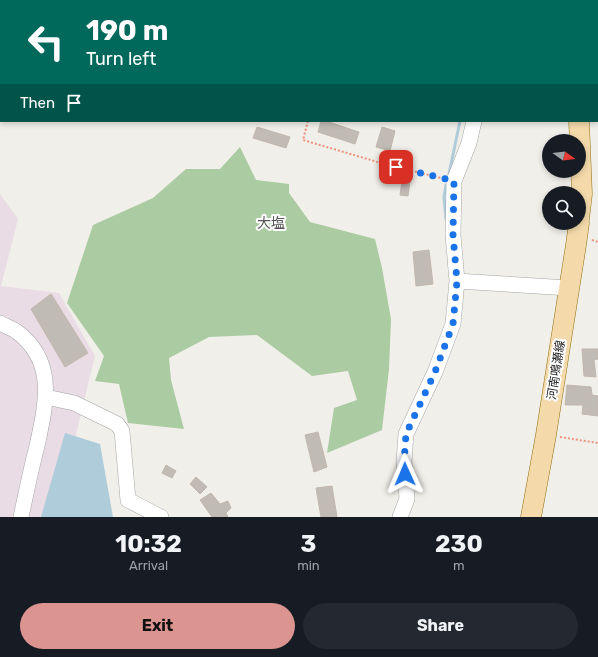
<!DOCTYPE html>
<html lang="en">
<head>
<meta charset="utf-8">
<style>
  :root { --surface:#171b24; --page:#242831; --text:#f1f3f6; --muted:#9ea1a6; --accent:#db9490 }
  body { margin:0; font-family:Rubik,"Noto Sans JP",sans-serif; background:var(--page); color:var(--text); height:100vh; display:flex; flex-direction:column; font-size:15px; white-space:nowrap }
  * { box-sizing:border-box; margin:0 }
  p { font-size:13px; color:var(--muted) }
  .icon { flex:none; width:22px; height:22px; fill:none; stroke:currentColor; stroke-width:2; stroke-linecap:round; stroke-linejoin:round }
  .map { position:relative; height:517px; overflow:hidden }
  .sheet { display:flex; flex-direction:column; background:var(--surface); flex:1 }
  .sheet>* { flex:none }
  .top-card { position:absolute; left:0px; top:0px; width:598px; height:122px; box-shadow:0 2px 6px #0003; background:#00695c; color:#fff; overflow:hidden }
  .needle { width:26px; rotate:104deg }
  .fabs { position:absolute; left:542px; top:134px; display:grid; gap:8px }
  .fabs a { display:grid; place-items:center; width:44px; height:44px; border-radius:50%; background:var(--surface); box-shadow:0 2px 6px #0003; font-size:20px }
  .pin { position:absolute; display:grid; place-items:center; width:34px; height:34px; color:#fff; margin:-17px; border-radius:8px; box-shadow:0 2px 6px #0006 }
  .me { position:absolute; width:44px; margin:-22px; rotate:359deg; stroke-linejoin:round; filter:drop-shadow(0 0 3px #0008) }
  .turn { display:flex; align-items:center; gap:14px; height:84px; padding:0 20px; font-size:18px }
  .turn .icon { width:52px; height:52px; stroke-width:2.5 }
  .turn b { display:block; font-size:28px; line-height:34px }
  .then { display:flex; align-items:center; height:38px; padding:0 20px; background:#0003; gap:8px; font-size:15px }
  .eta { display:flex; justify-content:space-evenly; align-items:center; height:68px; text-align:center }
  .eta b { font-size:24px; font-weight:700; line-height:28px }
  .cta { display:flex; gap:8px; margin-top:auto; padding:8px 20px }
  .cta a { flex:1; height:46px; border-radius:24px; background:var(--accent); color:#111; font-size:16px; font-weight:700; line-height:46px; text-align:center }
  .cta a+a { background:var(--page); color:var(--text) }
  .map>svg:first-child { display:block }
  .industrial { fill:#e9dce5 }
  .forest { fill:#abcca2 }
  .water { fill:#aeccda }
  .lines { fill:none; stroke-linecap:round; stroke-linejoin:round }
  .stream { stroke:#aeccda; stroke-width:3 }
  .building { fill:#c1bbb6; stroke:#c1b7ac }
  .minor-casing { stroke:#a5a5a5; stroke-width:16 }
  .major-casing { stroke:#906f0e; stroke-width:21 }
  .path { stroke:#ee917d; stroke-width:2; stroke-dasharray:2 2; stroke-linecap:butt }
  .minor { stroke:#fff; stroke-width:15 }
  .major { stroke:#f4daab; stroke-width:20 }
  .route { stroke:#1a73e8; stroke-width:7; stroke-dasharray:0 12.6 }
  .labels { text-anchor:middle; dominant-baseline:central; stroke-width:4; stroke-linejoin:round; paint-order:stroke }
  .street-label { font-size:12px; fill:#212121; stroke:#fff }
  .quarter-label { font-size:14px; fill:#545454; stroke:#fff }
</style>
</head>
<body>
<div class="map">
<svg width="598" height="517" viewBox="0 0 598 517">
  <rect width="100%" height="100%" fill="#f1efe9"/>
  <path class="industrial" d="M 0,194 L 18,219 L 1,286 L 59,293 L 95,356 L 56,517 L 0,517 Z"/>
  <path class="forest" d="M 118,0 L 245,0 L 245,1 L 117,1 Z
    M 240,147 L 256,180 L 289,184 L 289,193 L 310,222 L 375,239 L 382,268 L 391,319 L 389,369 L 382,430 L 327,453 L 334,408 L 357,400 L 348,371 L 312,376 L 257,335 L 209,337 L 169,358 L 171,380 L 184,429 L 128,423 L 119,384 L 95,381 L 104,356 L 67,303 L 93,225 L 153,198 L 186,169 L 220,169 Z"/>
  <path class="water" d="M 65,433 L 100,444 L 113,517 L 41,517 Z"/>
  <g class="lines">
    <path class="stream" d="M 449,174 L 460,121
      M 446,219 L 444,197 L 446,185"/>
  </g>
  <path class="building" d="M 321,121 L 326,121 L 359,132 L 355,144 L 318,132 Z
    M 257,127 L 290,137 L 286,148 L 253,138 Z
    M 382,127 L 395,131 L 390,151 L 376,147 Z
    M 402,181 L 410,181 L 408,196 L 400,195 Z
    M 429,250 L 433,284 L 416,286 L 413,252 Z
    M 51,294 L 88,353 L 65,367 L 31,309 Z
    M 582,349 L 598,349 L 598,359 L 594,360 L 596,377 L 584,376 Z
    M 567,385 L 591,387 L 592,395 L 598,396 L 598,416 L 582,414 L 583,405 L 565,405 Z
    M 318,432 L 327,467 L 314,472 L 305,435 Z
    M 166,465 L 176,471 L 172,478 L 162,473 Z
    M 196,477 L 207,487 L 200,494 L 190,484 Z
    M 332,486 L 337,517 L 321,517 L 316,488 Z
    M 211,493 L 220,504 L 228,501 L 231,508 L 226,513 L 228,517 L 212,517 L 200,500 Z"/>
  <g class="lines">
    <defs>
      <path id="minor" d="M 466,0 L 466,1
        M 457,281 L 569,288
        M 0,323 C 5,326 11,328 16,331 C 57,361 46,404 37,446 C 31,469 26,493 21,517
        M 46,397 L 74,403 L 117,424 L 122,431 L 128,500 L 161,517
        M 400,517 L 407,499 L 404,461 L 406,434 L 435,372 L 453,324 L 457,281 L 453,235 L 454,181 L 469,143 L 474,121"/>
      <path id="major" d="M 572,0 L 572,1
        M 579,121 L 582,194 L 579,219
        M 531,517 L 546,435 L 576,245 L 579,223"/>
    </defs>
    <use href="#minor" class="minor-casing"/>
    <use href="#major" class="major-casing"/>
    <path class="path" d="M 348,1 L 348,0
      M 597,52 L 598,52
      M 308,121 L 303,140 L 381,163 L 441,178
      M 592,240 L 598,242
      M 560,437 L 598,443"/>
    <use href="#minor" class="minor"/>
    <use href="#major" class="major"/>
  </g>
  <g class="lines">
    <path class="route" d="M 396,167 L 454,181 L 453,235 L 457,281 L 453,324 L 435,372 L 406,434 L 404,462 L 405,474"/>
  </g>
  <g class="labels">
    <g class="street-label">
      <text transform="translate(556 370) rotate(-81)">河南鳴瀬線</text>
    </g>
    <g class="quarter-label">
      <text x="271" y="223">大塩</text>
    </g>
  </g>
</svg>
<div class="fabs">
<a><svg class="needle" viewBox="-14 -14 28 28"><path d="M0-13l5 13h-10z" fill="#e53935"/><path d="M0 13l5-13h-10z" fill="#9ea1a6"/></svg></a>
<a><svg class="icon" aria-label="search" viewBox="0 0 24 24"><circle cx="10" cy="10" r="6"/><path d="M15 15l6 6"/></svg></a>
</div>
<div class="pin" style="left:396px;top:167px;background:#d93025"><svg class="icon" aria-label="arrive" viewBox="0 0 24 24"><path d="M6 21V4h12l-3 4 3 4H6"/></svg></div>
<svg class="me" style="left:405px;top:474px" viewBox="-20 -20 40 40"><path d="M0-17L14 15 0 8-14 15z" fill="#1a73e8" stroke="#fff" stroke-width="4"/></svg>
<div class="top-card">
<div class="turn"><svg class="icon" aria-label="left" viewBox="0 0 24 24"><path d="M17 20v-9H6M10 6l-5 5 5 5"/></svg><div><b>190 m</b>Turn left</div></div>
<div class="then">Then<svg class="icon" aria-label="arrive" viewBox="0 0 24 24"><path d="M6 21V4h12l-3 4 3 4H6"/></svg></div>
</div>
</div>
<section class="sheet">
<div class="eta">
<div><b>10:32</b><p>Arrival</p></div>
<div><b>3</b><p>min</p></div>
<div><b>230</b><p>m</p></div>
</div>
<div class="cta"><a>Exit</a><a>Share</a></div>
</section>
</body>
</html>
